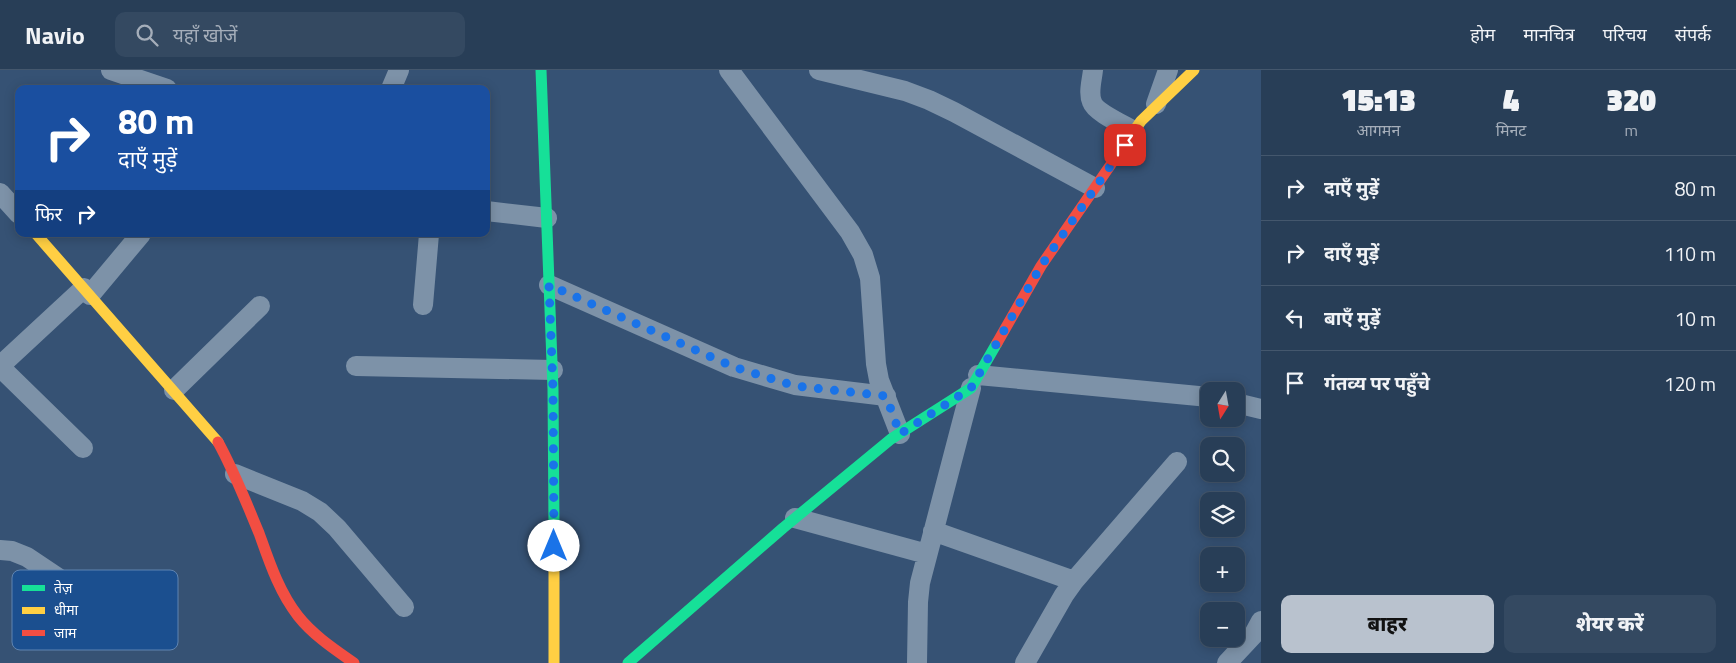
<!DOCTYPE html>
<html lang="hi">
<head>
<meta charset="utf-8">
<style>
  :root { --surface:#283e57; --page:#344961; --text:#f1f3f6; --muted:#a5aeba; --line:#44576d; --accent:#b9c2ce }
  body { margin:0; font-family:"Titillium Web","Noto Sans Devanagari",sans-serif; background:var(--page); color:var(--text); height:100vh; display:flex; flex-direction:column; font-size:19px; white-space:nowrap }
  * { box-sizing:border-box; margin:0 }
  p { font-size:16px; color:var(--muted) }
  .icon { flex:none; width:28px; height:28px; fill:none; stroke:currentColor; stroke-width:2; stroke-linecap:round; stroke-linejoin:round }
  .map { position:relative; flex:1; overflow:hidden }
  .details { display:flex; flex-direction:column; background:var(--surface); width:475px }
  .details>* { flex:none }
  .banner { position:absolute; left:15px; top:15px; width:475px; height:152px; border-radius:10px; box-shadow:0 2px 12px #0003,0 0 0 1px var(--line); background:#1a4fa0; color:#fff; overflow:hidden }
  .needle { width:32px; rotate:191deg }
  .controls { position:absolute; left:1200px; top:312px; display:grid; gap:10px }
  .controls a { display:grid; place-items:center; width:45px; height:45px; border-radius:10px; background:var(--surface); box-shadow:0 2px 12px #0003,0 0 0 1px var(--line); font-size:25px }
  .pin { position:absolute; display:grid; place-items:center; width:42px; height:42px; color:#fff; margin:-21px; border-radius:10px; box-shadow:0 2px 8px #0006 }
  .me { position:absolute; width:55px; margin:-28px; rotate:0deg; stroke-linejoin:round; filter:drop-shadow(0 0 4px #0008) }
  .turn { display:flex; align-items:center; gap:18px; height:105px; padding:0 20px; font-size:22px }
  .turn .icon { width:65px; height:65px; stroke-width:2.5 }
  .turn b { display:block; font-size:35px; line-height:42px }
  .then { display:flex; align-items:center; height:48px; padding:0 20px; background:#0003; gap:10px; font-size:19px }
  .eta { display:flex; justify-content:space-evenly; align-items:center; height:85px; text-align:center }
  .eta b { font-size:30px; font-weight:800; line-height:35px }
  .primary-button { display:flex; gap:10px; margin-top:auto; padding:10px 20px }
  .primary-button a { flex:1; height:58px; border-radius:10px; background:var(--accent); color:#111; font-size:20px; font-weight:800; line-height:58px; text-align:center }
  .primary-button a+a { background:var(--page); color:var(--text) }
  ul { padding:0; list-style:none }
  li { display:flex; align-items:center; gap:15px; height:65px; padding:0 20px; border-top:1px solid var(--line) }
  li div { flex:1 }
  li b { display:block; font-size:19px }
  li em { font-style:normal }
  header { display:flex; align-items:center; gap:30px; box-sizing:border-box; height:70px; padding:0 25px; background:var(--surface); border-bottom:1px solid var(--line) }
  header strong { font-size:24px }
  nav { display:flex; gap:28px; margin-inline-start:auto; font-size:18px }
  .search { width:350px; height:45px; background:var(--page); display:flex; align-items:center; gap:12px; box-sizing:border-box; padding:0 18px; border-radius:10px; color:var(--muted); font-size:19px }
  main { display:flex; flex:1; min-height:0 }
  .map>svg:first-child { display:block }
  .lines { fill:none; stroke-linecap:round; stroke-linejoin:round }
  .street { stroke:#7d92a8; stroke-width:20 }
  .fast { stroke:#16e098; stroke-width:11 }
  .slow { stroke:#ffcf43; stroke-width:11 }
  .jam { stroke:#f24e42; stroke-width:11 }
  .route { stroke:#1a73e8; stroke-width:9; stroke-dasharray:0 16.2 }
  .key { fill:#1b4f8f; stroke:#5f84b1; stroke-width:1 }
  .key-label { font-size:14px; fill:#fff }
</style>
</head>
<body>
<header>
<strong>Navio</strong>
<div class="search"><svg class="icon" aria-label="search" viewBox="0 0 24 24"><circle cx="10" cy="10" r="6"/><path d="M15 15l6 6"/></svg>यहाँ खोजें</div>
<nav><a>होम</a><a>मानचित्र</a><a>परिचय</a><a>संपर्क</a></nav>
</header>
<main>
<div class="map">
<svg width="1261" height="593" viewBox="0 0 1261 593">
  <rect width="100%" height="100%" fill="#365274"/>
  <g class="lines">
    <path class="street" d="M 111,0 L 167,19
      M 729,0 L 850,162 L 863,185 L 870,208 L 876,294 L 879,310 L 900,364
      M 819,0 L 905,21 L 929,30 L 954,42 L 1095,118
      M 1093,0 C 1092,10 1088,23 1092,32 C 1095,42 1124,55 1134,61
      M 391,19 L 399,0
      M 1156,34 L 1168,0
      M 0,123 L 19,144
      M 486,141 L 547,148
      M 549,215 L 734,297 L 795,315 L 886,326
      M 90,225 L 141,164
      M 423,235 L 429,164
      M 0,296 L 84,218
      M 356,296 L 553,300
      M 0,297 L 83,378
      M 978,305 L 1209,327
      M 174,320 L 260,236
      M 1236,333 L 1261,339
      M 235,404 L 302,431 L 320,442 L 337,458 L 404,537
      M 795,448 L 927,484
      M 933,461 L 1074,511
      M 0,480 L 12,481 L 27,487 L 124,552
      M 917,593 L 918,532 L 920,513 L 971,318
      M 1025,593 L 1064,525 L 1074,511 L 1177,392
      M 1227,593 L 1254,564 L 1261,551"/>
    <path class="fast" d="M 541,0 L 553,319 L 554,456
      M 628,593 L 783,458 L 891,369 L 971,318 L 997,273"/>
    <path class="slow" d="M 1114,90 L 1141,51 L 1194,0
      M 36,164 L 218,372
      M 554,456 L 554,593"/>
    <path class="jam" d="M 997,273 L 1041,196 L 1114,90
      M 218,372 C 234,401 246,432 259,463 C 269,491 279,522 298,546 C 313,565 334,579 354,593"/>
  </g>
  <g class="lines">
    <path class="route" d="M 554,476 L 553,319 L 549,215 L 734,297 L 795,316 L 886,326 L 900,364 L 971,318 L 1041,196 L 1125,75"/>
  </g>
  <rect x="12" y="500" width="166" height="80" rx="8" class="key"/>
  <rect x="22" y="515" width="23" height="6" fill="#16e098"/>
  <rect x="22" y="537" width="23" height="7" fill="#ffcf43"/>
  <rect x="22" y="560" width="23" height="6" fill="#f24e42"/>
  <g class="key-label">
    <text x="54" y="523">तेज़</text>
    <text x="54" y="545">धीमा</text>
    <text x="54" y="568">जाम</text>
  </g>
</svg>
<div class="controls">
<a><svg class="needle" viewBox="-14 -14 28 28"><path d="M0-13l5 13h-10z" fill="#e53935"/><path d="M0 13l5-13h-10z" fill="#a5aeba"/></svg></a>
<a><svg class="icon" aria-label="search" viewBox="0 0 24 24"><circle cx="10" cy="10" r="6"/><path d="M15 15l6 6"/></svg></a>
<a><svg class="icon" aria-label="layers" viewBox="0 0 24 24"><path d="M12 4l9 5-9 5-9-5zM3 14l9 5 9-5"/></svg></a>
<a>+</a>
<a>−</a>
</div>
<div class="pin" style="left:1125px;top:75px;background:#d93025"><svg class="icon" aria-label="arrive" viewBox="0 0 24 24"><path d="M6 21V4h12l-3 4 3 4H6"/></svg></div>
<svg class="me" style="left:554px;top:476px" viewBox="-20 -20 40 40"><circle r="19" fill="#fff"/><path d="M0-13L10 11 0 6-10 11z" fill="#1a73e8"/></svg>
<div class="banner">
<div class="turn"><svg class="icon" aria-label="right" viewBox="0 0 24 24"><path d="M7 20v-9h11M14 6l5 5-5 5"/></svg><div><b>80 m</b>दाएँ मुड़ें</div></div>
<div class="then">फिर<svg class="icon" aria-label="right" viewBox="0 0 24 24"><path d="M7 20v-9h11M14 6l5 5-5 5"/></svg></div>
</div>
</div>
<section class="details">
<div class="eta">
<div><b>15:13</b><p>आगमन</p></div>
<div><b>4</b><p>मिनट</p></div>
<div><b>320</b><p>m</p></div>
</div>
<ul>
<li><svg class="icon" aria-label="right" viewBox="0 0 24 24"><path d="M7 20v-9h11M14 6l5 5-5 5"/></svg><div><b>दाएँ मुड़ें</b></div><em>80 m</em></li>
<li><svg class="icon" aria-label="right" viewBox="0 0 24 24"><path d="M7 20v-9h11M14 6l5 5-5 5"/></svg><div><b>दाएँ मुड़ें</b></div><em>110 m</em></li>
<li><svg class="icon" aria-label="left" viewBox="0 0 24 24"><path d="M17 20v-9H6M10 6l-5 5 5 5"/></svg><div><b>बाएँ मुड़ें</b></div><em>10 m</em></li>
<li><svg class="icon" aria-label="arrive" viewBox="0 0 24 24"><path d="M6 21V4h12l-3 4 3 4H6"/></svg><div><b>गंतव्य पर पहुँचे</b></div><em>120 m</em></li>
</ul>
<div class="primary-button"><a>बाहर</a><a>शेयर करें</a></div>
</section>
</main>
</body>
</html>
